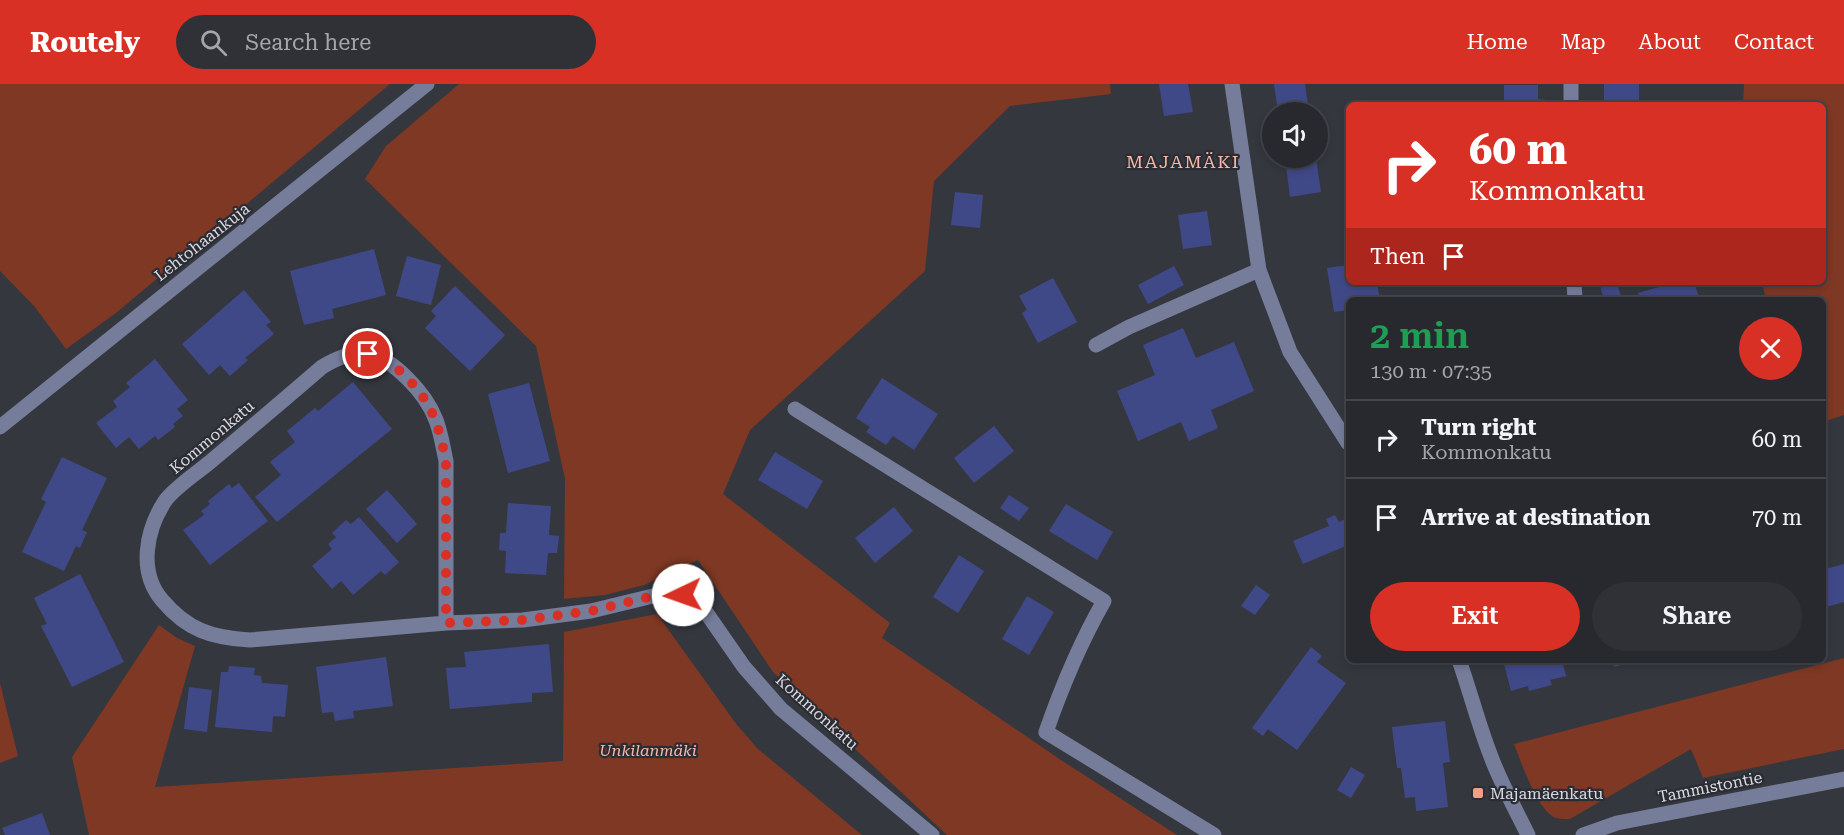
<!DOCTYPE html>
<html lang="en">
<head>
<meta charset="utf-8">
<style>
  :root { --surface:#28292f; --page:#303137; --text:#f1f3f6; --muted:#a5a6aa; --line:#44454b; --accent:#d93025 }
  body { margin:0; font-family:"Roboto Serif",serif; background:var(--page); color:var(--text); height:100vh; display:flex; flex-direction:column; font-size:22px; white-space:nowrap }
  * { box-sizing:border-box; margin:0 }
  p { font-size:20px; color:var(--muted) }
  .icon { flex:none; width:33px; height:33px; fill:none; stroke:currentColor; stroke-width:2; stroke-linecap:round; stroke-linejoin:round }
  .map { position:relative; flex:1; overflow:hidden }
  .side { position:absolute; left:1346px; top:213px; width:480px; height:366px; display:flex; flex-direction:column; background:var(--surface); border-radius:9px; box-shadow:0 3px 9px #0003,0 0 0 2px var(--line) }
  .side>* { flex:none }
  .guide { position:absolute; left:1346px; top:18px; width:480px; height:183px; border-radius:9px; box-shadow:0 3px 9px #0003,0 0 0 2px var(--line); background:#d93025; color:#fff; overflow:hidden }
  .controls { position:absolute; left:1262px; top:18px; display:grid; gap:12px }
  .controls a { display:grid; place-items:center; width:66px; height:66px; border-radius:50%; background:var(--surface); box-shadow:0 3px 9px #0003,0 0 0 2px var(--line); font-size:30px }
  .pin { position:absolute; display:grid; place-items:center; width:51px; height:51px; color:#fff; margin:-26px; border:3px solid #fff; border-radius:50%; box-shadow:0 2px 6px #0007 }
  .me { position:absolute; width:66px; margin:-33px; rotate:267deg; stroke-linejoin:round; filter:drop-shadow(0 0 4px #0008) }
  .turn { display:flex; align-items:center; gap:21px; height:126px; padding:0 24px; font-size:27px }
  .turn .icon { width:78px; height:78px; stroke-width:2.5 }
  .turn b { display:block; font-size:42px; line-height:51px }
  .then { display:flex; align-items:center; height:57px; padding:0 24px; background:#0003; gap:12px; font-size:22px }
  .round { display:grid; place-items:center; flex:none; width:63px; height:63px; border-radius:32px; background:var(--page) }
  .headline { display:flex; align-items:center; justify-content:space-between; height:102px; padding:0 24px }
  h1 { font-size:36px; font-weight:600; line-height:45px; color:#1e9e55 }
  .button { display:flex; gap:12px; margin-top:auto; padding:12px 24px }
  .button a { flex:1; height:69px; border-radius:36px; background:var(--accent); color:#fff; font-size:24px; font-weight:600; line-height:69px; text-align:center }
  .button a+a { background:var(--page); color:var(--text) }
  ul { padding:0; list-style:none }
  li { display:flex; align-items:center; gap:18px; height:78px; padding:0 24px; border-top:2px solid var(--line) }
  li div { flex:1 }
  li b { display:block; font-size:22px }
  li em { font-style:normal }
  header { display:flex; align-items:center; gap:36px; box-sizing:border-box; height:84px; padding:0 30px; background:var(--accent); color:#fff }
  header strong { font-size:28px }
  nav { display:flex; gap:33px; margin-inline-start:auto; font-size:21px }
  .search { width:420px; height:54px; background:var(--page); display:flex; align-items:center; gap:15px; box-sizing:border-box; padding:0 21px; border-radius:33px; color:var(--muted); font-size:22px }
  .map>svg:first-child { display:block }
  .green { fill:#7e3823 }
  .building { fill:#404988 }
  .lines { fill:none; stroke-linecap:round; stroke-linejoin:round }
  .minor { stroke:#767d9b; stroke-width:15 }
  .route { stroke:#d93025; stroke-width:10; stroke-dasharray:0 18 }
  .poi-dot { fill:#f39f85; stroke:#2b2d35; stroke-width:2 }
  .labels { text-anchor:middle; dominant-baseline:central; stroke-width:4.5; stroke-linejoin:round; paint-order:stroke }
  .street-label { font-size:16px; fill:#dadbe1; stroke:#2b2d35 }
  .park-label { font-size:16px; font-style:italic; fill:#f8b8a4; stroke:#2b2d35 }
  .poi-label { font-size:16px; fill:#dadbe1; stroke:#2b2d35; text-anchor:start }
  .neighbourhood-label { font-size:18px; letter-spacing:1.5px; fill:#fab9a6; stroke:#2b2d35 }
</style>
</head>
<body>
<header>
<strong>Routely</strong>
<div class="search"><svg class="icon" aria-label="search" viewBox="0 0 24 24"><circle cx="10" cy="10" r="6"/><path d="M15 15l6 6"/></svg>Search here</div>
<nav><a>Home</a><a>Map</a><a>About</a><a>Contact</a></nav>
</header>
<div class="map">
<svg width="1844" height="751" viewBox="0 0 1844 751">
  <rect width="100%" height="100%" fill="#35373f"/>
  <path class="green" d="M 0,0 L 390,0 L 116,229 L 66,265 L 35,223 L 0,187 Z
    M 459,0 L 1110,0 L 1111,10 L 1010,22 L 934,97 L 925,187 L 750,346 L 723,410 L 890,539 L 882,554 L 1058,674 L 1177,751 L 947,751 L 773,588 L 698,476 L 644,501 L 605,511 L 564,515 L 565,395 L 536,262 L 365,95 L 386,62 Z
    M 1744,0 L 1844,0 L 1844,331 L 1823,338 L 1822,216 L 1766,216 L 1762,198 L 1822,198 L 1822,21 L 1743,21 Z
    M 657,530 L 737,641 L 758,665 L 862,751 L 89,751 L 72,673 L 159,541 L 177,554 L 195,562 L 155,703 L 563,677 L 564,548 Z
    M 1844,574 L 1844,665 L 1703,694 L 1691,665 L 1570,735 C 1566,735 1560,735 1556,734 C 1538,728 1521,678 1514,660 Z
    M 0,599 L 18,672 L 0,679 Z"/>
  <path class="building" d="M 1159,0 L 1188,0 L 1193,28 L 1164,32 Z
    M 1274,0 L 1305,0 L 1309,28 L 1278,28 Z
    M 1604,0 L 1639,0 L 1639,21 L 1604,21 Z
    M 1504,1 L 1538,1 L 1538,15 L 1547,16 L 1547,21 L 1504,21 Z
    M 1285,74 L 1316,74 L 1321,108 L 1290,113 Z
    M 955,108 L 983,111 L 980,144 L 951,141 Z
    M 1207,127 L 1212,161 L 1183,165 L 1178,131 Z
    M 374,165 L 386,211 L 332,225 L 334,234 L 304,241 L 290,187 Z
    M 407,172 L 441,181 L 431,221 L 396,212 Z
    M 1348,181 L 1348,198 L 1377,198 L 1380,216 L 1348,216 L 1348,226 L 1334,228 L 1327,184 Z
    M 1174,182 L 1184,201 L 1148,220 L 1138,201 Z
    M 1053,194 L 1077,238 L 1038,259 L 1022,229 L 1027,226 L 1019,212 Z
    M 1599,198 L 1630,198 L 1630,199 L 1618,202 L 1622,216 L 1604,216 Z
    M 1676,198 L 1694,198 L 1700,216 L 1640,216 L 1638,209 Z
    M 455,202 L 505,251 L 470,287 L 425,244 L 436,232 L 431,227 Z
    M 244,206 L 271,238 L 266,241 L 274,250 L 245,274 L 248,276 L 230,292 L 220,281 L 209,291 L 182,260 Z
    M 1183,244 L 1196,274 L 1234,258 L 1254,307 L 1211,326 L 1218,344 L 1189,357 L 1181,338 L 1138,357 L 1117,307 L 1155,291 L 1143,261 Z
    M 155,275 L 188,316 L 177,325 L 183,332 L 173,340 L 175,343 L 158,356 L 155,352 L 139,365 L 129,353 L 116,364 L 96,339 L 117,323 L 113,317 L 130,303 L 126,299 Z
    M 882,294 L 938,330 L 914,366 L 893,352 L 886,361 L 866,348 L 870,343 L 856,334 Z
    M 353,298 L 392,345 L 277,438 L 255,413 L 281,391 L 270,378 L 295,358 L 287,347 L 315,324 L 318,327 Z
    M 529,299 L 550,377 L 508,389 L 488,310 Z
    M 994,342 L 1014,367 L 974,399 L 954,374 Z
    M 775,368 L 823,397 L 807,425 L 758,396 Z
    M 62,373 L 107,394 L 82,446 L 87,448 L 80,464 L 76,462 L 64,487 L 22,468 L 46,418 L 41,415 Z
    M 239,399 L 268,437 L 210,481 L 183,446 L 204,431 L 201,427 L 210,420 L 208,417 L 229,400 L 232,404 Z
    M 387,406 L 417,440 L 397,459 L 366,425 Z
    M 1009,411 L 1029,424 L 1019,437 L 1000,424 Z
    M 508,419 L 551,422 L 549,451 L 559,452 L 557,469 L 548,469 L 546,491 L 505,489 L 506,467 L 499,466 L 500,449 L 506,449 Z
    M 1066,420 L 1113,448 L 1097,476 L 1049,447 Z
    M 894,423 L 913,447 L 875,479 L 855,454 Z
    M 1335,431 L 1339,438 L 1348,434 L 1348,461 L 1303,480 L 1293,457 L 1329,442 L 1326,435 Z
    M 359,433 L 399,478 L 385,491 L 381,487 L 353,511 L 341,497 L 332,505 L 312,482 L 332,465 L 328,460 L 336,453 L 332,449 L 346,436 L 351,440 Z
    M 959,471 L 984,487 L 958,529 L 933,513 Z
    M 1844,480 L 1844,518 L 1822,524 L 1822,486 Z
    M 80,490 L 124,578 L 72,603 L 41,542 L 47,540 L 34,514 Z
    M 1256,501 L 1270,511 L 1255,531 L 1241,522 Z
    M 1027,512 L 1054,528 L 1029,571 L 1002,555 Z
    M 549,560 L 553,608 L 532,609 L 532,618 L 450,625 L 446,584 L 466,583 L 464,568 Z
    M 1311,563 L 1322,572 L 1317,578 L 1346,599 L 1297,666 L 1268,645 L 1263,652 L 1252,644 Z
    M 386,573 L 393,622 L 353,627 L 354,634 L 335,637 L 333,628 L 322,629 L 316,583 Z
    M 1503,576 L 1562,576 L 1566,592 L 1550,596 L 1552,601 L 1529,607 L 1528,602 L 1511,607 Z
    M 1612,576 L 1637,576 L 1637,577 L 1614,583 Z
    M 229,582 L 255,584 L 254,591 L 261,592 L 262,599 L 288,601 L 285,633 L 273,632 L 272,648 L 215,643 L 221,588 L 228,588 Z
    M 189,603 L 212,606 L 207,648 L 184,645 Z
    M 1445,637 L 1450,678 L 1443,679 L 1448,723 L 1416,727 L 1415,713 L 1405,714 L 1401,684 L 1397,684 L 1392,643 Z
    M 1351,683 L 1365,691 L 1351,714 L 1337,706 Z
    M 42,729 L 50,751 L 5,751 L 2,744 Z"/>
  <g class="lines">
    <path class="minor" d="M 1232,0 L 1259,186 L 1290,268 L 1348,359
      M 1571,21 L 1571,0
      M 1574,198 L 1575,216
      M 1096,261 L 1129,243 L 1259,186
      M 795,325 L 1104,517 C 1080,559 1062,602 1046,648 L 1214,751
      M 0,343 L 427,0
      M 446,539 L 446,377 C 443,363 441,349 436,336 C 430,320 420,307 408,295 C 378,265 359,261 322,283 C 285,315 247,347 210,378 C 197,389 174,404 165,417 C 146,446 138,488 162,516 C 187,546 212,554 250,556 L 446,539 L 523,536 L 591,527 L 657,511 L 683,511 L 701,521 L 744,583 L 781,625 L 932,751
      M 1459,576 C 1470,607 1478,639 1490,670 C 1500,698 1515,724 1528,751
      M 1583,751 L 1617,739 L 1844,695"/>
  </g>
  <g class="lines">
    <path class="route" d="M 368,270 C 383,273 393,280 404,291 C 432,318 438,339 446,377 L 446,539 L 523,536 L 591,527 L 657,511 L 683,511"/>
  </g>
  <rect class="poi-dot" x="1472" y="703" width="12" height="12" rx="3"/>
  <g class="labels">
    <g class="street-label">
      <text transform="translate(202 158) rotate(-38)">Lehtohaankuja</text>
      <text transform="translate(212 353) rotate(-40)">Kommonkatu</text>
      <text transform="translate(817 628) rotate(42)">Kommonkatu</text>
      <text transform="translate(1710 703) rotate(-11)">Tammistontie</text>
    </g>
    <g class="park-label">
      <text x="648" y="666">Unkilanmäki</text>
    </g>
    <g class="poi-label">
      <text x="1490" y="709">Majamäenkatu</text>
    </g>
    <g class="neighbourhood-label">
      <text x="1183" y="77">MAJAMÄKI</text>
    </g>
  </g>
</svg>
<div class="controls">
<a><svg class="icon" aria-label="sound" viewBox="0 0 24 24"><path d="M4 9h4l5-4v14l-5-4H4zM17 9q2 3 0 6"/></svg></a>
</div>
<div class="pin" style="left:368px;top:270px;background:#d93025"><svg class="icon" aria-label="arrive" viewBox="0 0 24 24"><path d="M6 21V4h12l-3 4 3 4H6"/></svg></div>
<svg class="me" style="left:683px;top:511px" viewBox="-20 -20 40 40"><circle r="19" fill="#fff"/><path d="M0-13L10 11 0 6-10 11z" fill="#d93025"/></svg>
<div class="guide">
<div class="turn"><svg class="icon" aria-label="right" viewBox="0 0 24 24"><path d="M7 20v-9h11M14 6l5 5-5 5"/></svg><div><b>60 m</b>Kommonkatu</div></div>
<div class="then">Then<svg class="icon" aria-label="arrive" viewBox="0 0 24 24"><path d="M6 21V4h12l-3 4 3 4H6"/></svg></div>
</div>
<section class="side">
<div class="headline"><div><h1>2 min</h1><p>130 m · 07:35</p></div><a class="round" style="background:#d93025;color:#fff"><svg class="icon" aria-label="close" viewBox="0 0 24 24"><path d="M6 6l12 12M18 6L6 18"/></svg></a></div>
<ul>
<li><svg class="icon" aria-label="right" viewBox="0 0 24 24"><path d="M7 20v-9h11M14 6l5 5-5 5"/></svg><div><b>Turn right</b><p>Kommonkatu</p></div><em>60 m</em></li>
<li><svg class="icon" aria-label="arrive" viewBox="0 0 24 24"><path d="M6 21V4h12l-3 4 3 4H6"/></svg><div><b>Arrive at destination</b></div><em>70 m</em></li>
</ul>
<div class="button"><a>Exit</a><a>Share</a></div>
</section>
</div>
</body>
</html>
